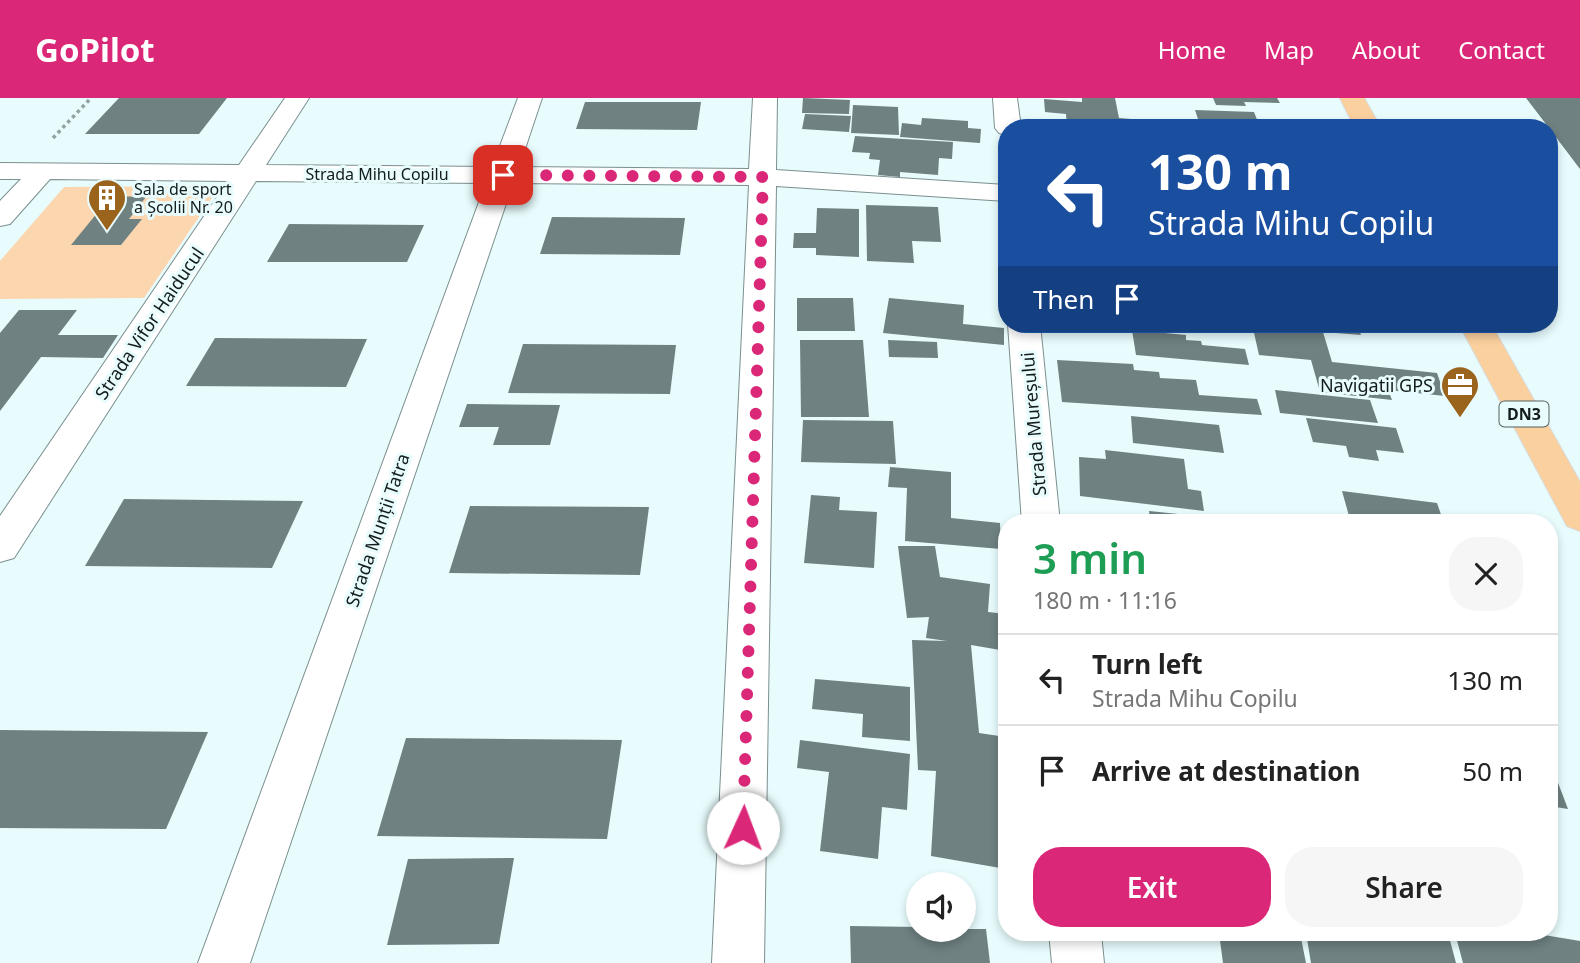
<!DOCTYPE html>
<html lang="en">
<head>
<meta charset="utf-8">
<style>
  :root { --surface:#fff; --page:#f6f6f6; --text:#222; --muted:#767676; --line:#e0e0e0; --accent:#db2777 }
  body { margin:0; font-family:"Noto Sans",sans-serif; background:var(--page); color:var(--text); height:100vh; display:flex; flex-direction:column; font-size:26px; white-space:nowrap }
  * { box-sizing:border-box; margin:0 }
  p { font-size:23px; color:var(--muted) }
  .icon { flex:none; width:38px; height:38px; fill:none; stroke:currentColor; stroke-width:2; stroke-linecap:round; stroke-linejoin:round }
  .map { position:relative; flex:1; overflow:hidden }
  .side { position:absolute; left:998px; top:416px; width:560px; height:427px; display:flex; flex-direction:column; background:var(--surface); border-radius:28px; box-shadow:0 4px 10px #0003 }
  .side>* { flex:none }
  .top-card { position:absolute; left:998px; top:21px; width:560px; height:214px; border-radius:28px; box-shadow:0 4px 10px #0003; background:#1a4fa0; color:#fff; overflow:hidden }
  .tools { position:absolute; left:906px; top:774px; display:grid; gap:14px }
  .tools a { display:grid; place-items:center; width:70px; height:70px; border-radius:50%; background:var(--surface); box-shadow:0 4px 10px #0003; font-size:35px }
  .pin { position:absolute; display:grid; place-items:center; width:60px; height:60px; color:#fff; margin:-30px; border-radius:14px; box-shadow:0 4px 10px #0006 }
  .me { position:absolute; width:77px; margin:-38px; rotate:2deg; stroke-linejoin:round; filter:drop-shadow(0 0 5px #0008) }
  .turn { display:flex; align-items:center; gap:24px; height:147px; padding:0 35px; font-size:32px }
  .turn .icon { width:91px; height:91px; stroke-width:2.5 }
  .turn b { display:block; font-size:49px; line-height:60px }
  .then { display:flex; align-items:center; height:66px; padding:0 35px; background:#0003; gap:14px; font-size:26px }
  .round { display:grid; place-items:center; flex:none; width:74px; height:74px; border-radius:28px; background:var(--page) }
  .headline { display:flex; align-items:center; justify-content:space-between; height:119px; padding:0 35px }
  h1 { font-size:42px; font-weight:600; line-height:52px; color:#1e9e55 }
  .button { display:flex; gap:14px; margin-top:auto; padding:14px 35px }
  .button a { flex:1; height:80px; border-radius:28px; background:var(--accent); color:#fff; font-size:28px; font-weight:600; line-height:80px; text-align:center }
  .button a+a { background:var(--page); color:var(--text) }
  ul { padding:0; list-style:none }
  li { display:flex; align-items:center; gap:21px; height:91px; padding:0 35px; border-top:2px solid var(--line) }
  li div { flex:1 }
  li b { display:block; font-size:26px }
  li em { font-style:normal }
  header { display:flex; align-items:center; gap:42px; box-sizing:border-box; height:98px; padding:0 35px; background:var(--accent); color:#fff }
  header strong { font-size:33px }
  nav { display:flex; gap:38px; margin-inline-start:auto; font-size:24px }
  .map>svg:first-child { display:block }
  .green { fill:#fcd6af; fill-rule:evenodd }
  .building { fill:#6f8181 }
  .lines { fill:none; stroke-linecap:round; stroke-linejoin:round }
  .street-casing { stroke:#7c8f8f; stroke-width:2 }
  .primary-casing { stroke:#d9dbdb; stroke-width:2 }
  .path { stroke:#93a2a3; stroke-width:3.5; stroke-dasharray:3.5 3.5; stroke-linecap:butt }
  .street { fill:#fff; fill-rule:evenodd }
  .primary { fill:#fbd09f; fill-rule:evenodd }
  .route { stroke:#db2777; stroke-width:12; stroke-dasharray:0 21.6 }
  .labels { text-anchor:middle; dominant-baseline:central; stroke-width:6; stroke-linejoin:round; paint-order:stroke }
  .far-street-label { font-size:16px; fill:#141c1c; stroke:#e8fcfd }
  .far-poi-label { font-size:16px; fill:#141c1c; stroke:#e8fcfd; text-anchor:start }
  .shield { fill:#e8fcfd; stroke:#545f60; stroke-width:2 }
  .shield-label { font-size:16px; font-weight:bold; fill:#141c1c }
  .street-label { font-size:18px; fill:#141c1c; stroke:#e8fcfd }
  .poi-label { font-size:18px; fill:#141c1c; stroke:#e8fcfd; text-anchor:end }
</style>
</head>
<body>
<header>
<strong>GoPilot</strong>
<nav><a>Home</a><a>Map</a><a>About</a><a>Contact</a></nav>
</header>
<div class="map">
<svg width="1580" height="865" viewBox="0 0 1580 865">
  <rect width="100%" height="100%" fill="#e8fcfd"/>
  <path class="green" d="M 220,88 L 144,200 L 0,201 L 0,163 L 64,89 ZM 111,99 L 145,99 L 129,121 L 141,121 L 121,147 L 72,147 Z"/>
  <path class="building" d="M 119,0 L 227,0 L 199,36 L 85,36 Z
    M 803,0 L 850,2 L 849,16 L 802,15 Z
    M 1082,0 L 1115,0 L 1119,20 L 1143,22 L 1144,30 L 1067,30 L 1066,16 L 1045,14 L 1044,1 L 1082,4 Z
    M 1213,0 L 1277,0 L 1280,5 L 1244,4 L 1246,8 L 1216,7 Z
    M 1526,0 L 1580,0 L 1580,71 L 1549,30 Z
    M 585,4 L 701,4 L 697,32 L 576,31 Z
    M 853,7 L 898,9 L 899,37 L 851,35 Z
    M 1195,12 L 1254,14 L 1258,24 L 1198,21 Z
    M 805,16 L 851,18 L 849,34 L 802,31 Z
    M 922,20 L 968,23 L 968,30 L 981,31 L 980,45 L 900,39 L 902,25 L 921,27 Z
    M 1201,23 L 1282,27 L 1283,30 L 1203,30 Z
    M 855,38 L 953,44 L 952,61 L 939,60 L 938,77 L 900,74 L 900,79 L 878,77 L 880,62 L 869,61 L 870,55 L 852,54 Z
    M 111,98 L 146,99 L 129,121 L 142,121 L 121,147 L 71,147 Z
    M 866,107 L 938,109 L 941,144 L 912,143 L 914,165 L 867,163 Z
    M 817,110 L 859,111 L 859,159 L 816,157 L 816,150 L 793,150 L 794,135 L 816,135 Z
    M 552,119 L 685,120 L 680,157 L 540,156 Z
    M 289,126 L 424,127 L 407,164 L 267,164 Z
    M 797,200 L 853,200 L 855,233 L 797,233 Z
    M 889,200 L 964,207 L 963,226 L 1004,230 L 1004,247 L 883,235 Z
    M 19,212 L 77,212 L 58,237 L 118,237 L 103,260 L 41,259 L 0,313 L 0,235 Z
    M 1252,226 L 1369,226 L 1370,230 L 1358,229 L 1361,237 L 1323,234 L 1332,264 L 1437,275 L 1445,298 L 1388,292 L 1392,302 L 1320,294 L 1311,262 L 1259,257 Z
    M 1132,232 L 1186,237 L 1186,242 L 1201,243 L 1202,247 L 1245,251 L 1249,267 L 1136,257 Z
    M 215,240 L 367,241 L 346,289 L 186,288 Z
    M 800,242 L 863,242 L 869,319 L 801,319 Z
    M 888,242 L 937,244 L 938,260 L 889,259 Z
    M 523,246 L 676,247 L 670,296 L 508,295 Z
    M 1057,262 L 1133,266 L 1134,272 L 1159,274 L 1160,280 L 1196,282 L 1199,297 L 1257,301 L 1262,317 L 1062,304 Z
    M 1275,292 L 1370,302 L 1378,325 L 1280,315 Z
    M 467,306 L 560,307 L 550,347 L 493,347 L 499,329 L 459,329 Z
    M 1131,318 L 1219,327 L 1224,355 L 1133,345 Z
    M 1306,320 L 1396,330 L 1404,355 L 1376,352 L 1379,363 L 1349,359 L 1346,348 L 1313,344 Z
    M 803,322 L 893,323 L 896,366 L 801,364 Z
    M 1105,352 L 1184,361 L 1188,391 L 1201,393 L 1204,413 L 1080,398 L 1079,359 L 1106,361 Z
    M 890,369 L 951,374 L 951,420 L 1000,425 L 1001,451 L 905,443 L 907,390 L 888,389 Z
    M 1342,393 L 1437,405 L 1444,425 L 1351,425 Z
    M 811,397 L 840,399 L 839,412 L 877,414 L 874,470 L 804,465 Z
    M 124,401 L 303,403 L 272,470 L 85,468 Z
    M 470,408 L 649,409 L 640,477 L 449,475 Z
    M 1149,413 L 1246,423 L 1246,425 L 1186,425 L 1150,421 Z
    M 898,448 L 935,448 L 940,479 L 990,486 L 988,514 L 1006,516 L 1006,553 L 971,547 L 979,635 L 1006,639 L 1006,771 L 931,758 L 936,673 L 918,672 L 912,542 L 947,543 L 926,540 L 929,519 L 907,520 Z
    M 815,581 L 910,589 L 910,643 L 862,639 L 863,616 L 812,611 Z
    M 0,632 L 208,634 L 166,731 L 0,730 Z
    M 406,640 L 622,642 L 607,741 L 377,738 Z
    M 800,642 L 910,656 L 907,712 L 882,709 L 878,761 L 820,753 L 829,674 L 797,670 Z
    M 1549,661 L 1568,711 L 1549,708 Z
    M 514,760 L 499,846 L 387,847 L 408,761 Z
    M 850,828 L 919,829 L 919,831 L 986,831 L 990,865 L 851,865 Z
    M 1219,835 L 1300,835 L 1306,865 L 1223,865 Z
    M 1306,835 L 1448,835 L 1456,865 L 1311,865 Z
    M 1455,835 L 1532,835 L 1580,843 L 1580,865 L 1463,865 Z"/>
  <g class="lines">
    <defs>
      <path id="street" d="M 285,0 L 309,0 L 266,67 L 492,69 L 518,0 L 542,0 L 519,69 L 749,71 L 753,0 L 777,0 L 776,72 L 1006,87 L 1006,103 L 776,88 L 764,865 L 712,865 L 749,87 L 513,85 L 250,865 L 198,865 L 486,85 L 256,83 L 14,460 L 0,464 L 0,418 L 228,83 L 50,81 L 10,126 L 0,128 L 0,103 L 21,81 L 0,81 L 0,65 L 239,67 Z
        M 993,0 L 1017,0 L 1021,30 L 1006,30 L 1006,37 L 999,35 L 995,30 Z
        M 1008,226 L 1040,226 L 1060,425 L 1022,425 Z
        M 1049,835 L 1101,835 L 1104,865 L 1052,865 Z"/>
      <path id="primary" d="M 1340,0 L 1364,0 L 1381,30 L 1355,30 Z
        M 1459,226 L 1491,226 L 1580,384 L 1580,433 L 1567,428 Z"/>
    </defs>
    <use href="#street" class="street-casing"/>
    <use href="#primary" class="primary-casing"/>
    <path class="path" d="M 53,40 L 91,0"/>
    <use href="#street" class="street"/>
    <use href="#primary" class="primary"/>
  </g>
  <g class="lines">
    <path class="route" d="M 503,77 L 763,79 L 743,730"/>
  </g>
  <defs>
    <symbol id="building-pin" viewBox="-11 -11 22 30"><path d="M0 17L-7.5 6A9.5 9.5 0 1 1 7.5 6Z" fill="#9a641d" stroke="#e8fcfd"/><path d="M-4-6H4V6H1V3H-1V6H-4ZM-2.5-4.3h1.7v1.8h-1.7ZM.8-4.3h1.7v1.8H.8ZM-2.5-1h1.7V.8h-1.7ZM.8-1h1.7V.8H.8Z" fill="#fff"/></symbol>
    <symbol id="office-pin" viewBox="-11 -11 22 30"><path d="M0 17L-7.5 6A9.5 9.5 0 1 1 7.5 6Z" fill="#9a641d" stroke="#e8fcfd"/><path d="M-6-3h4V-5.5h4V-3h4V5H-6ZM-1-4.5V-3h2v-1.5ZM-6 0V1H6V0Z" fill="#fff"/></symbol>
  </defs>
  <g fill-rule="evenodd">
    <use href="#building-pin" x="85" y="78" width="44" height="60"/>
    <use href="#office-pin" x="1438" y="265" width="44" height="60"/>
  </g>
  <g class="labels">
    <g class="far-street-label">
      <text x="377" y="76">Strada Mihu Copilu</text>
    </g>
    <g class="far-poi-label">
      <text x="134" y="91">Sala de sport<tspan x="134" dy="18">a Școlii Nr. 20</tspan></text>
    </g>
    <rect class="shield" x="1499.5" y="303.5" width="49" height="25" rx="5"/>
    <g class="shield-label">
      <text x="1524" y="316">DN3</text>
    </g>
    <g class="street-label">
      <text transform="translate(149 225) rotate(-56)">Strada Vifor Haiducul</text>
      <text transform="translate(1033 326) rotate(-95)">Strada Mureșului</text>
      <text transform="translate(377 432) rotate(-71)">Strada Munții Tatra</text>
    </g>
    <g class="poi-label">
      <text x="1433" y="287">Navigatii GPS</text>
    </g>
  </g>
</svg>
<div class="tools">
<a><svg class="icon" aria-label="sound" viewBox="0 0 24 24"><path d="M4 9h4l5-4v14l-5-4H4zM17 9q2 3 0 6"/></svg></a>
</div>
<div class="pin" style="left:503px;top:77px;background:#d93025"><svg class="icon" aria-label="arrive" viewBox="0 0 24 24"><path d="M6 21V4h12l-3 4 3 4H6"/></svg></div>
<svg class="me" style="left:743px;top:730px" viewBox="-20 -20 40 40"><circle r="19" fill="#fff"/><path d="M0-13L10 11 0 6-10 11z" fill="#db2777"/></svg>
<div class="top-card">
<div class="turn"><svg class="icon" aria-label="left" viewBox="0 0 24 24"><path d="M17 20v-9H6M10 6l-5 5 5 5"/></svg><div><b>130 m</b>Strada Mihu Copilu</div></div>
<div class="then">Then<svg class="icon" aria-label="arrive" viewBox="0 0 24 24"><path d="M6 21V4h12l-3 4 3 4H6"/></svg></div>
</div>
<section class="side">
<div class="headline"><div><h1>3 min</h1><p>180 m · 11:16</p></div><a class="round"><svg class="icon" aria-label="close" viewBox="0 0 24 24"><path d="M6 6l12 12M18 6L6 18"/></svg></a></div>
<ul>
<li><svg class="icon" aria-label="left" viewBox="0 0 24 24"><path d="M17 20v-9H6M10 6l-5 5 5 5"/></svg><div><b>Turn left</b><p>Strada Mihu Copilu</p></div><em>130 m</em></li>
<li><svg class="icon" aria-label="arrive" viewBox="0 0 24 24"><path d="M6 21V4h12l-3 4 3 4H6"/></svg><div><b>Arrive at destination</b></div><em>50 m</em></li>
</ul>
<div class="button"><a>Exit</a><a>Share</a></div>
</section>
</div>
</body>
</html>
